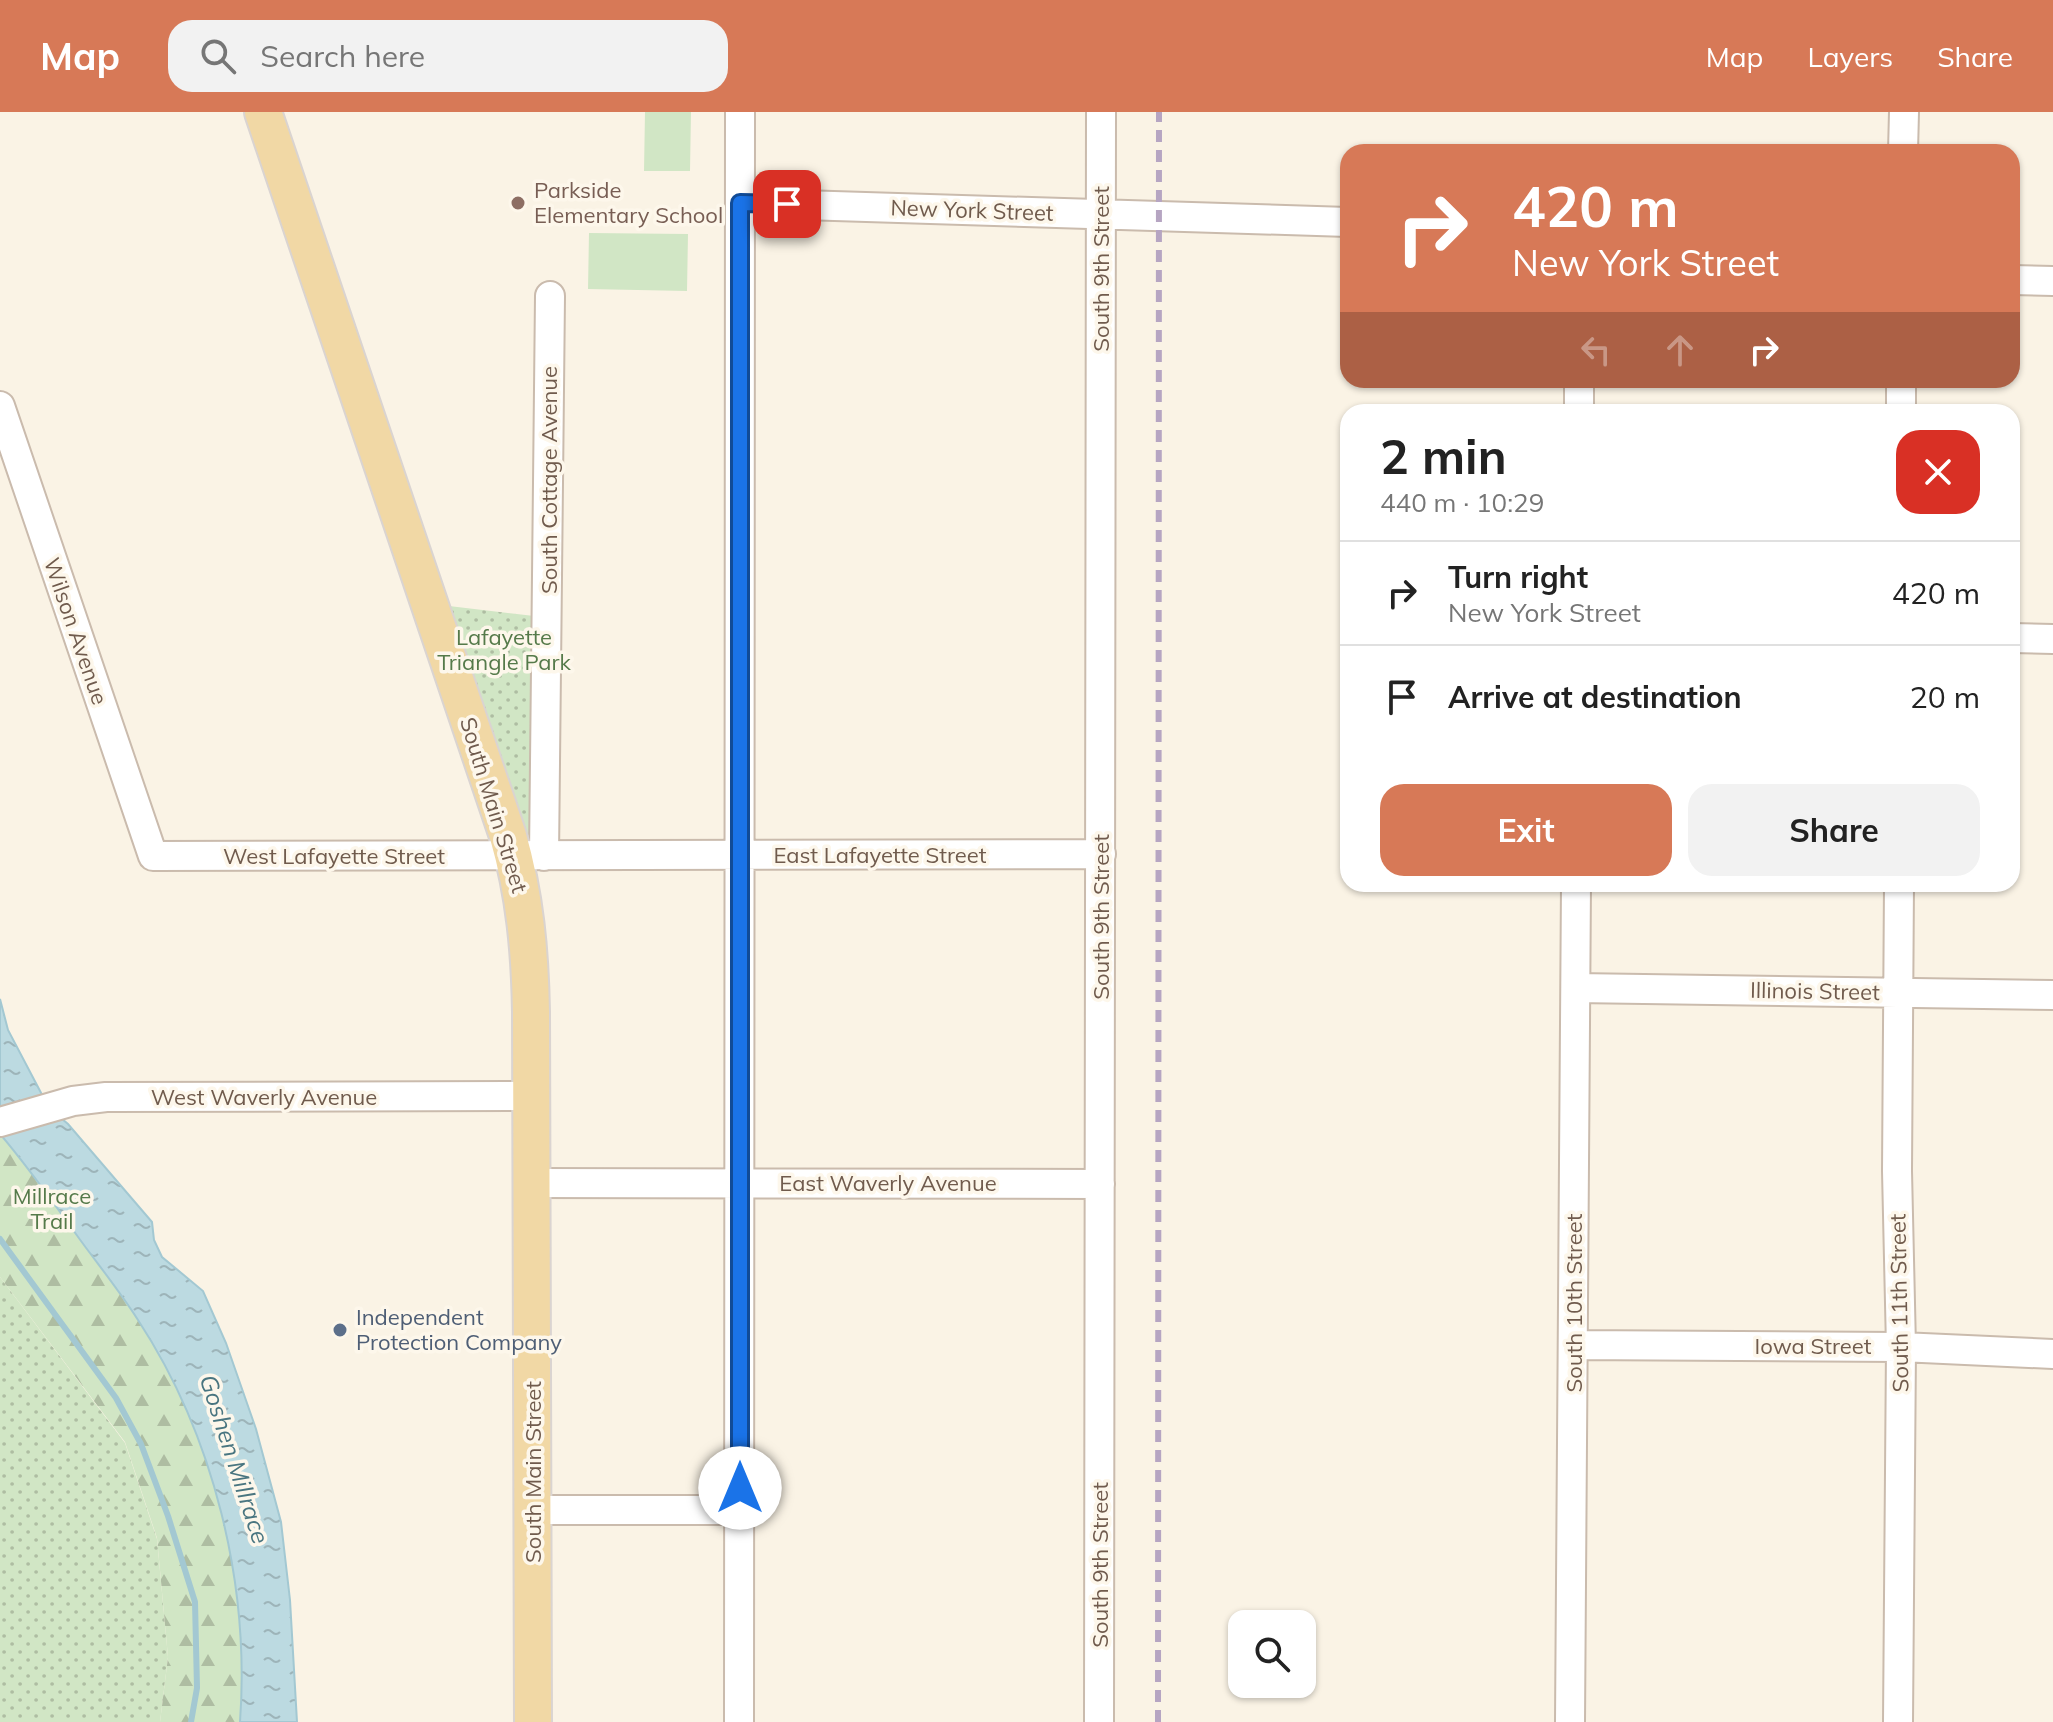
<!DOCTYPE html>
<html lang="en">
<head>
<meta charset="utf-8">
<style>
  :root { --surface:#fff; --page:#f2f2f2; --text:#222; --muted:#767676; --line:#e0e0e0; --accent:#d77957 }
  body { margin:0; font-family:Mulish,sans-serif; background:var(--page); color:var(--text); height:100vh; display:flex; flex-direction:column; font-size:30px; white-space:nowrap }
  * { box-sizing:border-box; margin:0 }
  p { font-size:26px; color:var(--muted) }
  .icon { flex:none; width:44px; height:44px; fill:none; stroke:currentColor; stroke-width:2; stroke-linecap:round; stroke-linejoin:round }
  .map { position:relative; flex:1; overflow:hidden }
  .details { position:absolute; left:1340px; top:292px; width:680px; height:488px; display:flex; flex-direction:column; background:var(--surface); border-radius:24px; box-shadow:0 2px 6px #0004 }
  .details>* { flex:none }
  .hud { position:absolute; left:1340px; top:32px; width:680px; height:244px; border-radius:24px; box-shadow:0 2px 6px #0004; background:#d77957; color:#fff; overflow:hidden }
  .fabs { position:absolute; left:1228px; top:1498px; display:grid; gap:16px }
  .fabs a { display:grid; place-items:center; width:88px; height:88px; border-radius:16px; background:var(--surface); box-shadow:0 2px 6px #0004; font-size:40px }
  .pin { position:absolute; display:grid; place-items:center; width:68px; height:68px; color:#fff; margin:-34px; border-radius:16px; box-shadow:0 4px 12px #0006 }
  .me { position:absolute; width:88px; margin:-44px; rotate:0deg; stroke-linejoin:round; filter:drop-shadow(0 0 6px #0008) }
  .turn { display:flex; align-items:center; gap:28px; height:168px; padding:0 40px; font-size:36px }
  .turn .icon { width:104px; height:104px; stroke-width:2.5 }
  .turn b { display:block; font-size:56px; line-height:68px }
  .lanes { display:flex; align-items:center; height:76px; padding:0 40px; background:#0003; justify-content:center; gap:40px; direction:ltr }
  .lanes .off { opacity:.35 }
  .round { display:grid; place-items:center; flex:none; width:84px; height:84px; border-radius:24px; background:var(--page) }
  .overview { display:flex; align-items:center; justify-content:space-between; height:136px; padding:0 40px }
  h1 { font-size:48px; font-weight:700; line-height:60px }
  .cta { display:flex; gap:16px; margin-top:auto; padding:16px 40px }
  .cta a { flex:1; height:92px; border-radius:24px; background:var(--accent); color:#fff; font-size:32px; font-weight:700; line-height:92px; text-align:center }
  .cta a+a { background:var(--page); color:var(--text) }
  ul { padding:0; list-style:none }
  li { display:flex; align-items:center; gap:24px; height:104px; padding:0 40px; border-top:2px solid var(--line) }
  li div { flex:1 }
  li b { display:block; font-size:30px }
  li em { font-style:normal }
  header { display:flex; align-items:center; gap:48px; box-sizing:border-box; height:112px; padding:0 40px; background:var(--accent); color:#fff }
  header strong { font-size:38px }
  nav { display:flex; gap:44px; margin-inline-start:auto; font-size:28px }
  .search { width:560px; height:72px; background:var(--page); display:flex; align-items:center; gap:20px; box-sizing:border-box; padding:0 28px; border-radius:24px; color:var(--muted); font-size:30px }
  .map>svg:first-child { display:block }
  .grass { fill:url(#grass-dots) }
  .forest { fill:url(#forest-firs) }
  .garden { fill:#d1e6c5 }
  .water { fill:url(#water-ripples); stroke:#a3c8d2; stroke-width:2 }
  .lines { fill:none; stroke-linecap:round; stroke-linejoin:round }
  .stream { stroke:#a3c8d2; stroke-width:6 }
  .minor-casing { stroke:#cabbad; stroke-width:32 }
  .major-casing { stroke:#dad4d1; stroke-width:40 }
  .minor { stroke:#fff; stroke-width:28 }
  .major { stroke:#f1d8a5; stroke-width:36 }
  .rail { stroke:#b6a5c2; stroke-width:6; stroke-dasharray:12 8; stroke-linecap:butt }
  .route-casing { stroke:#114b97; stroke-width:20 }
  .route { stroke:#1a73e8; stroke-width:14 }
  .education-dot { fill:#8d6e63; stroke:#fdf7eb; stroke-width:3 }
  .service-dot { fill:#5c6f8a; stroke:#fdf7eb; stroke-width:3 }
  .labels { text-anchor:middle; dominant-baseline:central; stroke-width:7; stroke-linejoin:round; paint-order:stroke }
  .education-label { font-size:22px; fill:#785e54; stroke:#fdf7eb; text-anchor:start }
  .street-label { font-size:22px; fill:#705b4d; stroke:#fdf7eb }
  .park-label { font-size:22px; fill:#557a4a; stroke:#fdf7eb }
  .service-label { font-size:22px; fill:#4e5e75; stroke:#fdf7eb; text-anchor:start }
  .water-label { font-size:24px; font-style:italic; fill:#497580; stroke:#fdf7eb }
</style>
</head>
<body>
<header>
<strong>Map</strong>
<div class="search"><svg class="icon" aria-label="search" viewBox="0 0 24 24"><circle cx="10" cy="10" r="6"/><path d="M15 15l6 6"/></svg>Search here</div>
<nav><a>Map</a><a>Layers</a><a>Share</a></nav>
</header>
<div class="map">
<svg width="2053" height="1610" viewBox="0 0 2053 1610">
  <defs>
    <pattern id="grass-dots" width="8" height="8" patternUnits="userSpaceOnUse" patternTransform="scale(2)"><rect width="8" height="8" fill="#d1e6c5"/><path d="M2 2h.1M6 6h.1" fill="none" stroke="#aebda2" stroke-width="1.8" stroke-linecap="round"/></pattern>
    <pattern id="forest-firs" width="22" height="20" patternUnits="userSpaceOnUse" patternTransform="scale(2)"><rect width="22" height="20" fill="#d1e6c5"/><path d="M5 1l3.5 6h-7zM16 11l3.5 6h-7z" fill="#aebda2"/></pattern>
    <pattern id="water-ripples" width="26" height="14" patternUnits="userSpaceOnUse" patternTransform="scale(2)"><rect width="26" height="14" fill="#bcdae1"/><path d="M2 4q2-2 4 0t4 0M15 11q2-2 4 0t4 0" fill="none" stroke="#9db4b9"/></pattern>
  </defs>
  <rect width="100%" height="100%" fill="#faf3e5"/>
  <path class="grass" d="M 449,494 L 543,505 L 537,723 L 527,723 Z
    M 0,1165 L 125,1331 L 157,1427 L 168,1545 L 160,1610 L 0,1610 Z"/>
  <path class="forest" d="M 0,1022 C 29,1056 55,1093 81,1129 C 100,1155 121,1181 138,1208 C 214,1324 250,1472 240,1610 L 160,1610 L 168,1545 L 157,1426 L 125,1330 L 0,1165 Z"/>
  <path class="garden" d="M 645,0 L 691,0 L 690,59 L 644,59 Z
    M 589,121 L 688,122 L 687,179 L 588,177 Z"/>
  <path class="water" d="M 0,887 L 8,918 L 49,996 L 68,1012 L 152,1110 L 154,1128 L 162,1145 L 203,1179 L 226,1231 L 256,1317 L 281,1410 L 290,1488 L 297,1610 L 240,1610 C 250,1472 214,1324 138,1208 C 121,1181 100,1155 81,1129 C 55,1093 29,1056 0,1022 Z"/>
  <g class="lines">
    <path class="stream" d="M 0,1127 L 116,1286 L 141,1332 L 168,1404 L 195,1490 L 197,1576 L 191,1610"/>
    <defs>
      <path id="minor" d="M 1903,40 L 1904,0
        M 740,91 L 1348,110
        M 2012,168 L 2053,169
        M 0,294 L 153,744 L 1101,742
        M 1579,300 L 1579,268
        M 1901,300 L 1901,268
        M 2012,526 L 2053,527
        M 544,744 L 550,184
        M 1576,876 L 2053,883
        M 0,1010 L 73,989 L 106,985 L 532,984
        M 533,1071 L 1100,1072
        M 1574,1233 L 1901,1235 L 2053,1242
        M 533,1398 L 740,1398
        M 739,1610 L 740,0
        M 1099,1610 L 1101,0
        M 1570,1610 L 1576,772
        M 1898,1610 L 1901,1235 L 1897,1059 L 1899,772"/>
      <path id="major" d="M 263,0 L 508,724 C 525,783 530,840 531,900 L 533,1610"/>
    </defs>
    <use href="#minor" class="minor-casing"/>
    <use href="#major" class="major-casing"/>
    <use href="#minor" class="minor"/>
    <use href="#major" class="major"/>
    <path class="rail" d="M 1158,1610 L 1159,0"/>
  </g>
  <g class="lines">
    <defs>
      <path id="route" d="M 740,1376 L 740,91 L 787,92"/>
    </defs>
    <use href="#route" class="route-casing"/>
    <use href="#route" class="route"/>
  </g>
  <circle class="education-dot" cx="518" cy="91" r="8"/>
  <circle class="service-dot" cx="340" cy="1218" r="8"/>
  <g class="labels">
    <g class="education-label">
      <text x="534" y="78">Parkside<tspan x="534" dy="25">Elementary School</tspan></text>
    </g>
    <g class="street-label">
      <text transform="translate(972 98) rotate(2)">New York Street</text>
      <text transform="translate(1101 157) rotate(-90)">South 9th Street</text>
      <text transform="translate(549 368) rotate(-90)">South Cottage Avenue</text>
      <text transform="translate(76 519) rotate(71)">Wilson Avenue</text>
      <text transform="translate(494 693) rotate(73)">South Main Street</text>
      <text x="880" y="743">East Lafayette Street</text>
      <text x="334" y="744">West Lafayette Street</text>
      <text transform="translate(1101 805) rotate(-90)">South 9th Street</text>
      <text transform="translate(1815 879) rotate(1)">Illinois Street</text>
      <text x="264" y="985">West Waverly Avenue</text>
      <text x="888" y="1071">East Waverly Avenue</text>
      <text transform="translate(1574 1191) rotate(-90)">South 10th Street</text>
      <text transform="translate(1899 1191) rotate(-91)">South 11th Street</text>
      <text x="1813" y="1234">Iowa Street</text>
      <text transform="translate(533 1360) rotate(-90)">South Main Street</text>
      <text transform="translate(1100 1453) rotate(-90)">South 9th Street</text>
    </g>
    <g class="park-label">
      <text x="504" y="525">Lafayette<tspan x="504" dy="25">Triangle Park</tspan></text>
      <text x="52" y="1084">Millrace<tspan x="52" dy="25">Trail</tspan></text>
    </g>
    <g class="service-label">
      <text x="356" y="1205">Independent<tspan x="356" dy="25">Protection Company</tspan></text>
    </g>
    <g class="water-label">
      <text transform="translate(235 1347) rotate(72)">Goshen Millrace</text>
    </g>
  </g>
</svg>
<div class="fabs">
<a><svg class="icon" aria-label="search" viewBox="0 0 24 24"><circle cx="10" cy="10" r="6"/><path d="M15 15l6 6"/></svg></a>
</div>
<div class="pin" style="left:787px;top:92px;background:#d93025"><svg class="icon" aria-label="arrive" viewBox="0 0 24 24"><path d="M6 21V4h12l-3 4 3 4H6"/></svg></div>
<svg class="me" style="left:740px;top:1376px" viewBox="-20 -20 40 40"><circle r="19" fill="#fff"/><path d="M0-13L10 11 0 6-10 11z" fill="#1a73e8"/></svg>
<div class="hud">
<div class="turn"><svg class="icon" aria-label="right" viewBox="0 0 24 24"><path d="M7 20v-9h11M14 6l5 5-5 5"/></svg><div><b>420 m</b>New York Street</div></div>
<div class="lanes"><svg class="icon off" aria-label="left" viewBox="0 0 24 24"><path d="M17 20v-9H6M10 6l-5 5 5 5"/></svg><svg class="icon off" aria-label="ahead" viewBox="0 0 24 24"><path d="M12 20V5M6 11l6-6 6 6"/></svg><svg class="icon" aria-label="right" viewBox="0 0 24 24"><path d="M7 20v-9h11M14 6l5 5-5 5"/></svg></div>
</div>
<section class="details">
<div class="overview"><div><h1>2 min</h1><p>440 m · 10:29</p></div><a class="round" style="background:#d93025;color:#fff"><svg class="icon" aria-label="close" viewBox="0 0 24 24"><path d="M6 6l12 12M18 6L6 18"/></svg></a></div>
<ul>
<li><svg class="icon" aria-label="right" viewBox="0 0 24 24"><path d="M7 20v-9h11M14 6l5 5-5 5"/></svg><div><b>Turn right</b><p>New York Street</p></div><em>420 m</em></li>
<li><svg class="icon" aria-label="arrive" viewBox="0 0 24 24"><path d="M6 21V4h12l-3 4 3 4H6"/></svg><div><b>Arrive at destination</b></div><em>20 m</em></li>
</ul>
<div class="cta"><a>Exit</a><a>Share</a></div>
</section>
</div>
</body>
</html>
